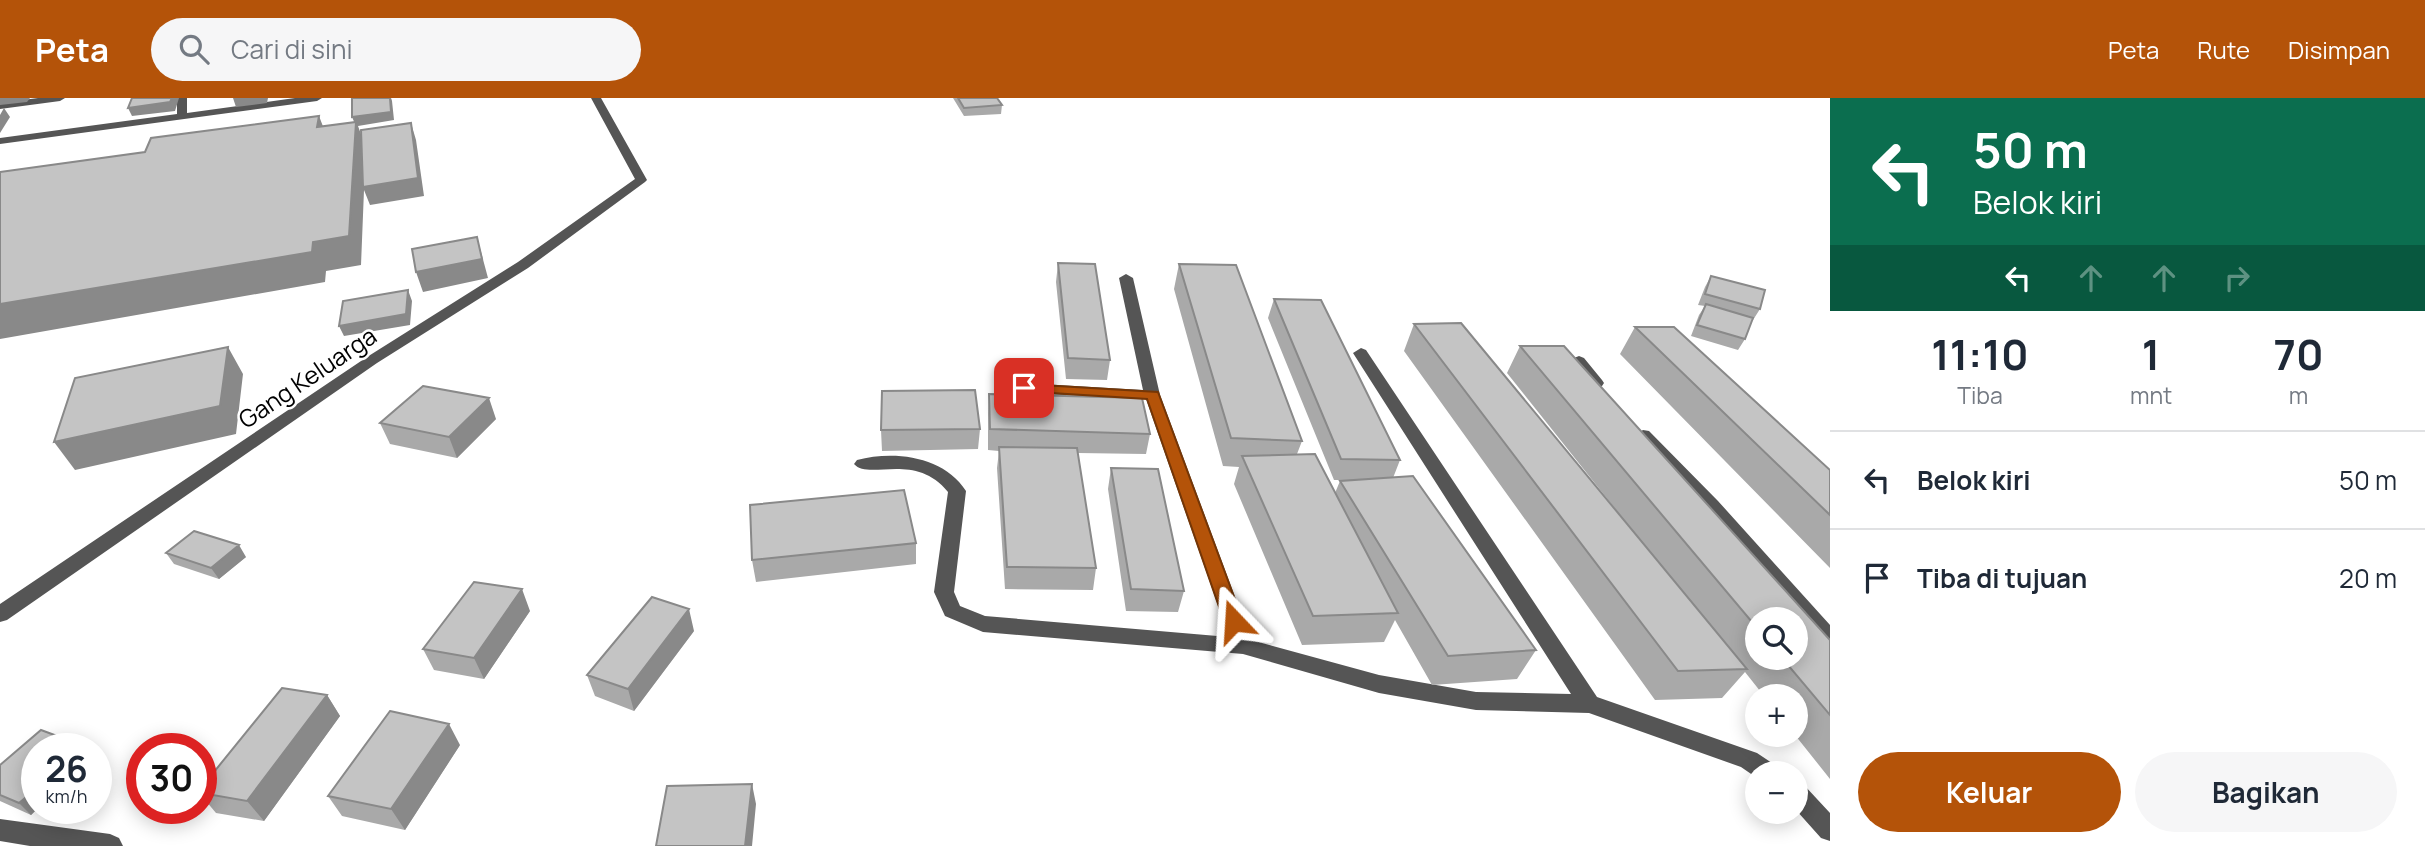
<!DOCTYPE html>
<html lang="id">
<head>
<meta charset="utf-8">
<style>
  :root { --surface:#fff; --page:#f6f6f7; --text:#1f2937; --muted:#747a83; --line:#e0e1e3; --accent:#b45309 }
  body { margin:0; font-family:Manrope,sans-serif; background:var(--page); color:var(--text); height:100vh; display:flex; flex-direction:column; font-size:26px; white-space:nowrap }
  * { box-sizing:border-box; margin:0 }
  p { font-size:23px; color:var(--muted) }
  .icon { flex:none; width:38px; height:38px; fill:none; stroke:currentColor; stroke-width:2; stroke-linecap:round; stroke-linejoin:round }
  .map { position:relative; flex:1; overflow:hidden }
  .details { display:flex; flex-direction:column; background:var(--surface); width:595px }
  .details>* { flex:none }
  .guide { background:#0b6e4f; color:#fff; overflow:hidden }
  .tools { position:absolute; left:1745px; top:509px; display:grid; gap:14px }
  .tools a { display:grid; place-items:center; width:63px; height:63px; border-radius:50%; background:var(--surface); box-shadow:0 4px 18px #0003; font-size:35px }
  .speed { position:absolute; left:21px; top:635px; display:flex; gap:14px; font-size:35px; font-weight:700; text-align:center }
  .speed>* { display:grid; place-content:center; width:91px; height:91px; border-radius:50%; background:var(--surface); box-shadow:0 4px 18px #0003; line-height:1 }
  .speed small { font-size:18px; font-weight:400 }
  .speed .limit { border:10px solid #d22; background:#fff; color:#111 }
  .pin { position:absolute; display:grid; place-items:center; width:60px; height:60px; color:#fff; margin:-30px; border-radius:14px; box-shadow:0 4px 10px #0006 }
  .me { position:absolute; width:77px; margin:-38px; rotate:340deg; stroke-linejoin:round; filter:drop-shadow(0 0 5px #0008) }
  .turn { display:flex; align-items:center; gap:24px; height:147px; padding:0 28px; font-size:32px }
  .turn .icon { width:91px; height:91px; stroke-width:2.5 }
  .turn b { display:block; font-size:49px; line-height:60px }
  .lanes { display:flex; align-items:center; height:66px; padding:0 28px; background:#0003; justify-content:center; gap:35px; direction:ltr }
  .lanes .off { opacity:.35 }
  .eta { display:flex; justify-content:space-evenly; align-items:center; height:119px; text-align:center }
  .eta b { font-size:42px; font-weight:700; line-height:49px }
  .primary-button { display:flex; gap:14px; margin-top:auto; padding:14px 28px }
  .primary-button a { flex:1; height:80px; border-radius:42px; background:var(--accent); color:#fff; font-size:28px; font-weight:700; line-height:80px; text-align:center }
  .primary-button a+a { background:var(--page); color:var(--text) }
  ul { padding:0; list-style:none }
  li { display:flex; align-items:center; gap:21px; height:98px; padding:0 28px; border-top:2px solid var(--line) }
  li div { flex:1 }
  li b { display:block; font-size:26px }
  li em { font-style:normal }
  header { display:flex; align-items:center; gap:42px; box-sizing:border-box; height:98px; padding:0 35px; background:var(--accent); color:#fff }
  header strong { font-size:33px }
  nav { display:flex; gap:38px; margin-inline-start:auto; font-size:24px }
  .search { width:490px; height:63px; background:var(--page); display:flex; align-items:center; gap:18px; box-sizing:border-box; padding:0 24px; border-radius:38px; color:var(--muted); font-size:26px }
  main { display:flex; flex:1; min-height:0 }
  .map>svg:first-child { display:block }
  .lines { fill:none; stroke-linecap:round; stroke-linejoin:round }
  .minor { fill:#555; fill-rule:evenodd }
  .wall { fill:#a9a9a9; fill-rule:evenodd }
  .shaded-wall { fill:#898989 }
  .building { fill:#c4c4c4; stroke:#898989; stroke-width:2 }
  .route { fill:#b45309; stroke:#753606; stroke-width:2 }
  .labels { text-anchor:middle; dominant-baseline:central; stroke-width:5; stroke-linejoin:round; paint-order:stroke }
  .street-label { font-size:24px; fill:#000; stroke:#fff }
</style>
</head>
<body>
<header>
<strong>Peta</strong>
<div class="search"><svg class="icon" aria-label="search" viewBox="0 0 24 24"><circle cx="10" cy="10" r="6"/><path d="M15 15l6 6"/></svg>Cari di sini</div>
<nav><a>Peta</a><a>Rute</a><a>Disimpan</a></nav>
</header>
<main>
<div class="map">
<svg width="1830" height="748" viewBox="0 0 1830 748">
  <rect width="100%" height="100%" fill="#fff"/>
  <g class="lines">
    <path class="minor" d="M 38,0 L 65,0 L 60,3 L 0,11 L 0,5 Z
      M 177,0 L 187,0 L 187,15 L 295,0 L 322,0 L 317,3 L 0,46 L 0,40 L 177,16 Z
      M 591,0 L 601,0 L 647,82 L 645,84 L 528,170 L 377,265 L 7,522 L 0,524 L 0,506 L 367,259 L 518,164 L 635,81 Z
      M 1126,176 L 1133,180 L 1160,297 L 1251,542 L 1379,577 L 1476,594 L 1571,596 L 1353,255 L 1361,250 L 1366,252 L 1597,599 L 1757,655 L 1778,669 L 1782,676 L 1757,676 L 1757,680 L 1741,669 L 1589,615 L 1476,612 L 1379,595 L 1243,556 L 983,534 L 945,518 L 934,494 L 948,394 C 915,353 869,383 854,366 L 857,362 C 894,352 944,358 966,393 L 954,494 L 960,508 L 985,518 L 1229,539 L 1146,301 L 1024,295 L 1016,290 L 1024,285 L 1143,292 L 1119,180 Z
      M 1579,258 L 1584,260 L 1602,282 L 1604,285 L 1602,288 L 1590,288 L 1574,266 L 1571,263 L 1574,260 Z
      M 1643,332 L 1649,333 L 1718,403 L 1830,527 L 1830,549 L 1823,547 L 1706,411 L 1637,341 L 1635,337 Z
      M 1796,684 L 1804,687 L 1830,715 L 1830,743 L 1821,740 L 1796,712 Z
      M 0,721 L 110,736 L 119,740 L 123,748 L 30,748 L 0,743 Z"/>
  </g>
  <path class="wall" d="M 953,0 L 997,0 L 1002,7 L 1001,16 L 964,18 Z
    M 1058,165 L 1110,262 L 1107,282 L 1066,281 L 1056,184 Z
    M 1179,166 L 1302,343 L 1297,356 L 1335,395 L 1340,383 L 1352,382 L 1334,382 L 1268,220 L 1274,201 L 1400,362 L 1393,380 L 1536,552 L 1517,581 L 1432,587 L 1395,522 L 1384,544 L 1302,547 L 1234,386 L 1239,369 L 1223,368 L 1174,191 Z
    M 1711,178 L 1760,211 L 1753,222 L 1752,222 L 1745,241 L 1738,252 L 1691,238 L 1699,217 L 1705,208 L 1698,207 L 1705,189 Z
    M 1414,226 L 1617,413 L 1507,275 L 1520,248 L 1830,542 L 1830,681 L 1795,637 L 1796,598 L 1764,598 L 1745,574 L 1722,600 L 1655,602 L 1404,253 ZM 1757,522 L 1796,560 L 1757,560 Z
    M 1635,229 L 1830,372 L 1830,470 L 1620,256 Z
    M 989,296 L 1150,336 L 1146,356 L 1078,355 L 1096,470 L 1093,492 L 1005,491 L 997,370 L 999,353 L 988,352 L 988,316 Z
    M 496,321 L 457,360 L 390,346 L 380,325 Z
    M 980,331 L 978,351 L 882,353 L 881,332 Z
    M 1111,370 L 1184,493 L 1178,514 L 1126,513 L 1108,391 Z
    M 916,445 L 916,466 L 756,484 L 752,462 Z
    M 166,455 L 246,459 L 219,481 L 174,466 Z
    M 530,513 L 484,581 L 434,572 L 423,551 Z
    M 694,533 L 634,613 L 595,598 L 587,577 Z
    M 327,597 L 340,618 L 264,723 L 216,715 L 201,697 L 201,690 Z
    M 41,632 L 84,648 L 86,651 L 37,651 L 37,710 L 38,710 L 31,717 L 0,703 L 0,667 Z
    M 460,647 L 405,732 L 342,718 L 328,698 Z"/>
  <path class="shaded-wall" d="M 0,0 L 30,0 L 27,4 L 0,7 Z
    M 172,0 L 179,0 L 175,13 L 132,18 L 128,10 Z
    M 233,0 L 268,0 L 267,5 L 236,9 Z
    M 390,0 L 391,0 L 392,3 L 394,22 L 358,28 L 366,50 L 411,25 L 416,42 L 424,98 L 370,107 L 364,92 L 361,167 L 326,173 L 325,184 L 0,241 L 0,206 L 313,144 L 356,28 L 352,19 Z
    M 4,10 L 10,19 L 0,35 L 0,17 Z
    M 319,18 L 329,44 L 317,29 Z
    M 477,139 L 488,180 L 423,194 L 416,174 Z
    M 408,192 L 412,203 L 410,227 L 344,238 L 339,228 Z
    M 228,249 L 243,276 L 236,336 L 75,372 L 54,344 Z
    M 489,300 L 496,321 L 457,360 L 449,339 Z
    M 239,447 L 246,459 L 219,481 L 211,470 Z
    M 522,491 L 530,513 L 484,581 L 474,560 Z
    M 689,511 L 694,533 L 634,613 L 628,591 Z
    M 327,597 L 340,618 L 264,723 L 247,703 Z
    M 449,626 L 460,647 L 405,732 L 391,711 Z
    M 752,686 L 756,706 L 752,748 L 745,748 Z
    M 37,690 L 37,710 L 38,710 L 31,717 L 19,705 Z"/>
  <path class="building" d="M 132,0 L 172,0 L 170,4 L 128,10 Z
    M 352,0 L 390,0 L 391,14 L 352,19 Z
    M 958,0 L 997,0 L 1002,7 L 964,10 Z
    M 319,18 L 317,29 L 356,24 L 349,138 L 313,144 L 312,154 L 0,206 L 0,74 L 145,54 L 151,40 Z
    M 411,25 L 418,80 L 363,89 L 361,32 Z
    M 477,139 L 482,161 L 416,174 L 412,151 Z
    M 1058,165 L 1095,166 L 1110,262 L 1068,260 Z
    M 1179,166 L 1236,167 L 1302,343 L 1231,340 Z
    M 1711,178 L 1765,192 L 1760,211 L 1705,196 Z
    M 408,192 L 406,216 L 339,228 L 343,203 Z
    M 1274,201 L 1321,202 L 1400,362 L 1341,361 Z
    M 1706,206 L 1753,220 L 1745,241 L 1697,227 Z
    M 1461,225 L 1747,571 L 1678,573 L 1414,226 Z
    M 1635,229 L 1674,229 L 1830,372 L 1830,417 Z
    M 1520,248 L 1564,248 L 1830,542 L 1830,617 L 1782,560 L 1796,560 L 1796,522 L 1757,522 L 1757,530 Z
    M 228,249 L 220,308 L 54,344 L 75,280 Z
    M 423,288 L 489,300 L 449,339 L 380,325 Z
    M 975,292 L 980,331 L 881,332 L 882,293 Z
    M 989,296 L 1142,300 L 1150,336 L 990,331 Z
    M 999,349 L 1077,350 L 1096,470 L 1007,469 Z
    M 1315,356 L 1398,515 L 1313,518 L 1242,358 Z
    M 1111,370 L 1158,371 L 1184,493 L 1131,491 Z
    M 1413,378 L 1536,552 L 1448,558 L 1340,383 Z
    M 904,392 L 916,445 L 752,462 L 750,407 Z
    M 194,433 L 239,447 L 211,470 L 166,455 Z
    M 474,484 L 522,491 L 474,560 L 423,551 Z
    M 652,499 L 689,511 L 628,591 L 587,577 Z
    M 282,590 L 327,597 L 247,703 L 201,695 L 201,690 Z
    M 390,613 L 449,626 L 391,711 L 328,698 Z
    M 41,632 L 84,648 L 81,651 L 37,651 L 37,690 L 19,705 L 0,697 L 0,667 Z
    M 752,686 L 745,748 L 656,748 L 667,688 Z"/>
  <path class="route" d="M 1024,286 L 1158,294 L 1243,523 L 1240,528 L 1234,530 L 1227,528 L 1224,523 L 1147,301 L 1019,293 L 1017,290 L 1019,287 Z"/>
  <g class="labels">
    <g class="street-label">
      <text transform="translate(307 279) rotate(-34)">Gang Keluarga</text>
    </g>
  </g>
</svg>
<div class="tools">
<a><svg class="icon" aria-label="search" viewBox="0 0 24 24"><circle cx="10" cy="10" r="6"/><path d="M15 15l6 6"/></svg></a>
<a>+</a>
<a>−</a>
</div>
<div class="speed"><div>26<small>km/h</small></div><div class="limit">30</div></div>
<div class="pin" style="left:1024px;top:290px;background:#d93025"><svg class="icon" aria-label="arrive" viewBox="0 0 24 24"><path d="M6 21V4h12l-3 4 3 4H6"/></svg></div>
<svg class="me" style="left:1234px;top:523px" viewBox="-20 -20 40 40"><path d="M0-17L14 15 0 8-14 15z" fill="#b45309" stroke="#fff" stroke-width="4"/></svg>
</div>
<section class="details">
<div class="guide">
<div class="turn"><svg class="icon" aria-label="left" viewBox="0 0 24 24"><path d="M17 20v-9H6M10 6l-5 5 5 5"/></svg><div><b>50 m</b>Belok kiri</div></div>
<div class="lanes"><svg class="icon" aria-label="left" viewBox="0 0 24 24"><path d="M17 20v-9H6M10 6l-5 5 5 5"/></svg><svg class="icon off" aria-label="ahead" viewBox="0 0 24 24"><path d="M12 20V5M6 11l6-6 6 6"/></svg><svg class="icon off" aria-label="ahead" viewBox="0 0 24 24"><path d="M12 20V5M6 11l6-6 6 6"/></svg><svg class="icon off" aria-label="right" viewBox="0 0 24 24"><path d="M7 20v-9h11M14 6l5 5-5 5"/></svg></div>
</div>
<div class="eta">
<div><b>11:10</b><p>Tiba</p></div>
<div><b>1</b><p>mnt</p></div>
<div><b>70</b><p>m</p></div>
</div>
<ul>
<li><svg class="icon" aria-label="left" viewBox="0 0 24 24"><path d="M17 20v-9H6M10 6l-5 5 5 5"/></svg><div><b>Belok kiri</b></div><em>50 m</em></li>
<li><svg class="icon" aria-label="arrive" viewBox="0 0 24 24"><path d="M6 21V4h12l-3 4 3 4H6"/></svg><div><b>Tiba di tujuan</b></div><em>20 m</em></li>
</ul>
<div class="primary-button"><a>Keluar</a><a>Bagikan</a></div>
</section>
</main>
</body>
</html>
